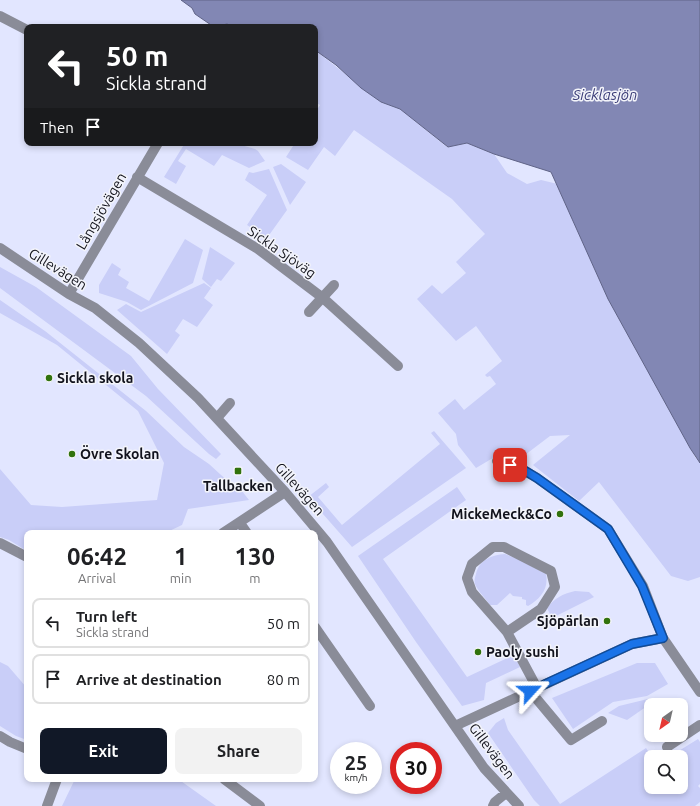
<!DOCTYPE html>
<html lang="en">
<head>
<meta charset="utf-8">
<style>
  :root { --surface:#fff; --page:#f2f2f2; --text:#202124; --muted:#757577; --line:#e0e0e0; --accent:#111827 }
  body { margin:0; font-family:Ubuntu,sans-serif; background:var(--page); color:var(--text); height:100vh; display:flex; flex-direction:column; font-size:15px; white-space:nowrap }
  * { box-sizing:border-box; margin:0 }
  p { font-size:13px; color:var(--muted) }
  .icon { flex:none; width:22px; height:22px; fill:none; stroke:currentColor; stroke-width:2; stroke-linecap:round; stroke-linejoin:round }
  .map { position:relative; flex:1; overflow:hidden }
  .side { position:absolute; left:24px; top:530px; width:294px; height:252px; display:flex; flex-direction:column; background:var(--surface); border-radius:8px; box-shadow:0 2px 6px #0003 }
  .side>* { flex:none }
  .guide { position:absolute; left:24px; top:24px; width:294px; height:122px; border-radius:8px; box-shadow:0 2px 6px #0003; background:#202124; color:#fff; overflow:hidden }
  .needle { width:26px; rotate:214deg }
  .buttons { position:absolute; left:644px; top:698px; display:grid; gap:8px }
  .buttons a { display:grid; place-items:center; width:44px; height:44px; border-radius:8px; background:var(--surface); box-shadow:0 2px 6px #0003; font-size:20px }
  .speed { position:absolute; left:330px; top:742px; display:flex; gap:8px; font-size:20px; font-weight:700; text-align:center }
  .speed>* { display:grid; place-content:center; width:52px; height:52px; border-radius:50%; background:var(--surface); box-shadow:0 2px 6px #0003; line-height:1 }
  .speed small { font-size:10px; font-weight:400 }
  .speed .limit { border:6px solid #d22; background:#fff; color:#111 }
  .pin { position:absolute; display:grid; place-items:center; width:34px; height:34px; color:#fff; margin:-17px; border-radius:8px; box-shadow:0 2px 6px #0006 }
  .me { position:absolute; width:44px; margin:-22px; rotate:66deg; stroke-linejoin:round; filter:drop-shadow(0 0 3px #0008) }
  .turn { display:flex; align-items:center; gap:14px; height:84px; padding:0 16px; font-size:18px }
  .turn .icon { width:52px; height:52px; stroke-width:2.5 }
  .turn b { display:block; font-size:28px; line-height:34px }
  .then { display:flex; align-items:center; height:38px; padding:0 16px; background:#0003; gap:8px; font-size:15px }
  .eta { display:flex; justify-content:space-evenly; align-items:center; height:68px; text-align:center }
  .eta b { font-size:24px; font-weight:700; line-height:28px }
  .cta { display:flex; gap:8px; margin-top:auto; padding:8px 16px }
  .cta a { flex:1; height:46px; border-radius:8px; background:var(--accent); color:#fff; font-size:16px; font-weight:700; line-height:46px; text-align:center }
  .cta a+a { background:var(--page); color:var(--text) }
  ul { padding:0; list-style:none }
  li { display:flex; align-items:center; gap:12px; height:50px; margin:0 8px 6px; padding:0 8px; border:2px solid var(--line); border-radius:8px }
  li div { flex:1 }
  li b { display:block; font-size:15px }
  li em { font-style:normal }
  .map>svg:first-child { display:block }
  .green { fill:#c9cef8 }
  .water { fill:#8287b4; stroke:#606487 }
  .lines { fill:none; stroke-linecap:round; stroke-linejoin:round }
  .minor { stroke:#8a8c98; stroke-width:10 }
  .route-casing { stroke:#114b97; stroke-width:10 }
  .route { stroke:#1a73e8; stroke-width:7 }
  .poi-dot { fill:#31720d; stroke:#f3f4fa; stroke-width:1.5 }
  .labels { text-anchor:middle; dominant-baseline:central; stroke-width:3; stroke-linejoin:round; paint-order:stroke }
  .street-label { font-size:14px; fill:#12131d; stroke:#f3f4fa }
  .poi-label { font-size:14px; font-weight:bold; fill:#12131d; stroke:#f3f4fa; text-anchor:start }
  .water-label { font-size:15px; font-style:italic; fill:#3d3f79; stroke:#f3f4fa }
</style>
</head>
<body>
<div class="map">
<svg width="700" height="806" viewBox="0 0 700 806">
  <rect width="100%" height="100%" fill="#e2e6ff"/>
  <path class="green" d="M 315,50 L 381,102 L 400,109 L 447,147 L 467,143 L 494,154 L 507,173 L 527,184 L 541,180 L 566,186 L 695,457 L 700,463 L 700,577 L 688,581 L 671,576 L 599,482 L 579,501 L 533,465 L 570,435 L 550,436 L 517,461 L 498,455 L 476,468 L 458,445 L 456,434 L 438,413 L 455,399 L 464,410 L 496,384 L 490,376 L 487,377 L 485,375 L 502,361 L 476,326 L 456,341 L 417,299 L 432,285 L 442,294 L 466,273 L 456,262 L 485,234 L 452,199 L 354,130 L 335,156 L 324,147 L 308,170 L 286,157 L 295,143 L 315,143 L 315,113 L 320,105 L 315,102 Z
    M 185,143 L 234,143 L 255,149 L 258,151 L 265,161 L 249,168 L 222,155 L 214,166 L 186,149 L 178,161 L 186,166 L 176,184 L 164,177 Z
    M 281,164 L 306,182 L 290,205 L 273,167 Z
    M 269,169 L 287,210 L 267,238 L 247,225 L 267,195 L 245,180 L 249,172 L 253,173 Z
    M 185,239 L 203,250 L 193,283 L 141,310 L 127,302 L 99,293 L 99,285 L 112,263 L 121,269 L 118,275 L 129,282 L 126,288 L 149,301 Z
    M 210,247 L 235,263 L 221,281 L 217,279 L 211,287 L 202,279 Z
    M 0,267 L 36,287 L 131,356 L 158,389 L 221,454 L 216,459 L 209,454 L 146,396 L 0,288 Z
    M 204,283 L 211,288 L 204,298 L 213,305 L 197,327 L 183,319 L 175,331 L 180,335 L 167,354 L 117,310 L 126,304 L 141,312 Z
    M 0,300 L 45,331 L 146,411 L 184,447 L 209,464 L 232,485 L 242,491 L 249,500 L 188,509 L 182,525 L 165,533 L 27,533 L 27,551 L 9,540 L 0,537 L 0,469 L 31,505 L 62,507 L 157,500 L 164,463 L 138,411 L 57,345 L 0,313 Z
    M 434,431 L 466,468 L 352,547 L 308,497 L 326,483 L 329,487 L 318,497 L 342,525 L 440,444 L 431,433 Z
    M 457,487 L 466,500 L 383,559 L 467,677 L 514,655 L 520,667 L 486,683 L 484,700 L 462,706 L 416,642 L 358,556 Z
    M 505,554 L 518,559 L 546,574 C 549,589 540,599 528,606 L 526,605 L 526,600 L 522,599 L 522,597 L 513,596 L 510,593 L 497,605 L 490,605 C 486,599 478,591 475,584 C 474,581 475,577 476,574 C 479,560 492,555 505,554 Z
    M 575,591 L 589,592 L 594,597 L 552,618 L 547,608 C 555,598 562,594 575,591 Z
    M 0,662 L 8,666 L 27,688 L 27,740 L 16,736 L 0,726 Z
    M 637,663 L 655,663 L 668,684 L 647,696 L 613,702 L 573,729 L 552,698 Z
    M 652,698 L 653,702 L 627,720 L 608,713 L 619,706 Z
    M 504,718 L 508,730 L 560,804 L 646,748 L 652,757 L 651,757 L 651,787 L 681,787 L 681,757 L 669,757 L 698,739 L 700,742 L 700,784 L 698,786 L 700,788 L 700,802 L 695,806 L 540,806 L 534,800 L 488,733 L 496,723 Z
    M 75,779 L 178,779 L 216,806 L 62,806 Z"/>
  <path class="water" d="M 181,0 L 700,0 L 700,463 L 690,448 L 608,299 L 551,172 L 494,154 L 467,143 L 448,147 L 400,109 L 381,102 L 361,88 L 336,65 L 315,50 L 315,27 L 235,27 L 227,24 L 214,27 L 195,14 L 192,8 Z"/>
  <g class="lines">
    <path class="minor" d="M 0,16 L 27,30
      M 137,177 L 258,249 L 323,298 L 398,366
      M 0,248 L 69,294 L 95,308 L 139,343 L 198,398 L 285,492 L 327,542 L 484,768 L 519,806
      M 69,294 L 158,143
      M 309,312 L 334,285
      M 217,418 L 230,403
      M 497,461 L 522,469 L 537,478 L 608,529 L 643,586 L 663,638
      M 240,523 L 247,533
      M 223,533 L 285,492
      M 0,543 L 27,557
      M 315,627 L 370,706
      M 507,632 L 472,592 L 467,578 L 472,564 L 493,547 L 504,547 L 551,571 L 555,587 L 541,609 L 507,632 L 537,688
      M 530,691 L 571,740 L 602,721
      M 455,726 L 632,644 L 663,638 L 700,692
      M 0,736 L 10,742 L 27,749
      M 667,747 L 700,725
      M 224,779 L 260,806
      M 47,806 L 57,779
      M 493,806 L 495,802 L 506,793"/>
  </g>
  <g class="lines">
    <defs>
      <path id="route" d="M 510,465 L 522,469 L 537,478 L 608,529 L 642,586 L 663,638 L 632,644 L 530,691"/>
    </defs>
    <use href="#route" class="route-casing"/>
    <use href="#route" class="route"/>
  </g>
  <g class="poi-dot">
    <circle cx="49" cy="378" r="4"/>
    <circle cx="72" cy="454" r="4"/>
    <rect x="234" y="467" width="8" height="8" rx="2"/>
    <circle cx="560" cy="514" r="4"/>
    <circle cx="607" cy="621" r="4"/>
    <circle cx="478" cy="652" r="4"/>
  </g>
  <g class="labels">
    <g class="street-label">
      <text transform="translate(101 211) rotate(-60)">Långsjövägen</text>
      <text transform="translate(282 252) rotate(35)">Sickla Sjöväg</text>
      <text transform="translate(58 269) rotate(32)">Gillevägen</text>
      <text transform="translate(300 489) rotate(48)">Gillevägen</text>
      <text transform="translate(492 751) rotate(53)">Gillevägen</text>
    </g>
    <g class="poi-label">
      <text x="57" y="378">Sickla skola</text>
      <text x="80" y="454">Övre Skolan</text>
      <text x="238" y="486" text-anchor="middle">Tallbacken</text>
      <text x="552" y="514" text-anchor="end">MickeMeck&amp;Co</text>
      <text x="599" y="621" text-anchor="end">Sjöpärlan</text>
      <text x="486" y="652">Paoly sushi</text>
    </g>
    <g class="water-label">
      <text x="605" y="94">Sicklasjön</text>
    </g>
  </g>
</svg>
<div class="buttons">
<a><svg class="needle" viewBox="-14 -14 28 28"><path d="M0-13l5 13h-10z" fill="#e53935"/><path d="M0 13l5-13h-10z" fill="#757577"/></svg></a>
<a><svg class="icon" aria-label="search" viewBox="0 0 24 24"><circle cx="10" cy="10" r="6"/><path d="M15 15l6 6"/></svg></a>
</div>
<div class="speed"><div>25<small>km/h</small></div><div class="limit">30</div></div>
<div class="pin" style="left:510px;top:465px;background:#d93025"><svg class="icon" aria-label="arrive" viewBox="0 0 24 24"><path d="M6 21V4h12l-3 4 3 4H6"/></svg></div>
<svg class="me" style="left:530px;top:691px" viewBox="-20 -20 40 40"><path d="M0-17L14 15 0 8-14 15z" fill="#1a73e8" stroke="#fff" stroke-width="4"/></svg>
<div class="guide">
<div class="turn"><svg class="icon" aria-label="left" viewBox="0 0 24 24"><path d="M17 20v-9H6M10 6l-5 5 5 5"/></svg><div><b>50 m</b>Sickla strand</div></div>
<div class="then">Then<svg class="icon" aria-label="arrive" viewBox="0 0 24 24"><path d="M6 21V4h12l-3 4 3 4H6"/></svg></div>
</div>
<section class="side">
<div class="eta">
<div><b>06:42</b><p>Arrival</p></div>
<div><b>1</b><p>min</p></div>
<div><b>130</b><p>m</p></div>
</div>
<ul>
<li><svg class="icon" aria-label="left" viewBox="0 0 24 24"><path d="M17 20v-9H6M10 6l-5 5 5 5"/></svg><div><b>Turn left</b><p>Sickla strand</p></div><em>50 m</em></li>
<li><svg class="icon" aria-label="arrive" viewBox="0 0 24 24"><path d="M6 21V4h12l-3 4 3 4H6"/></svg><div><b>Arrive at destination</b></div><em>80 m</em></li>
</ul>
<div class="cta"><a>Exit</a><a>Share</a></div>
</section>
</div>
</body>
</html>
